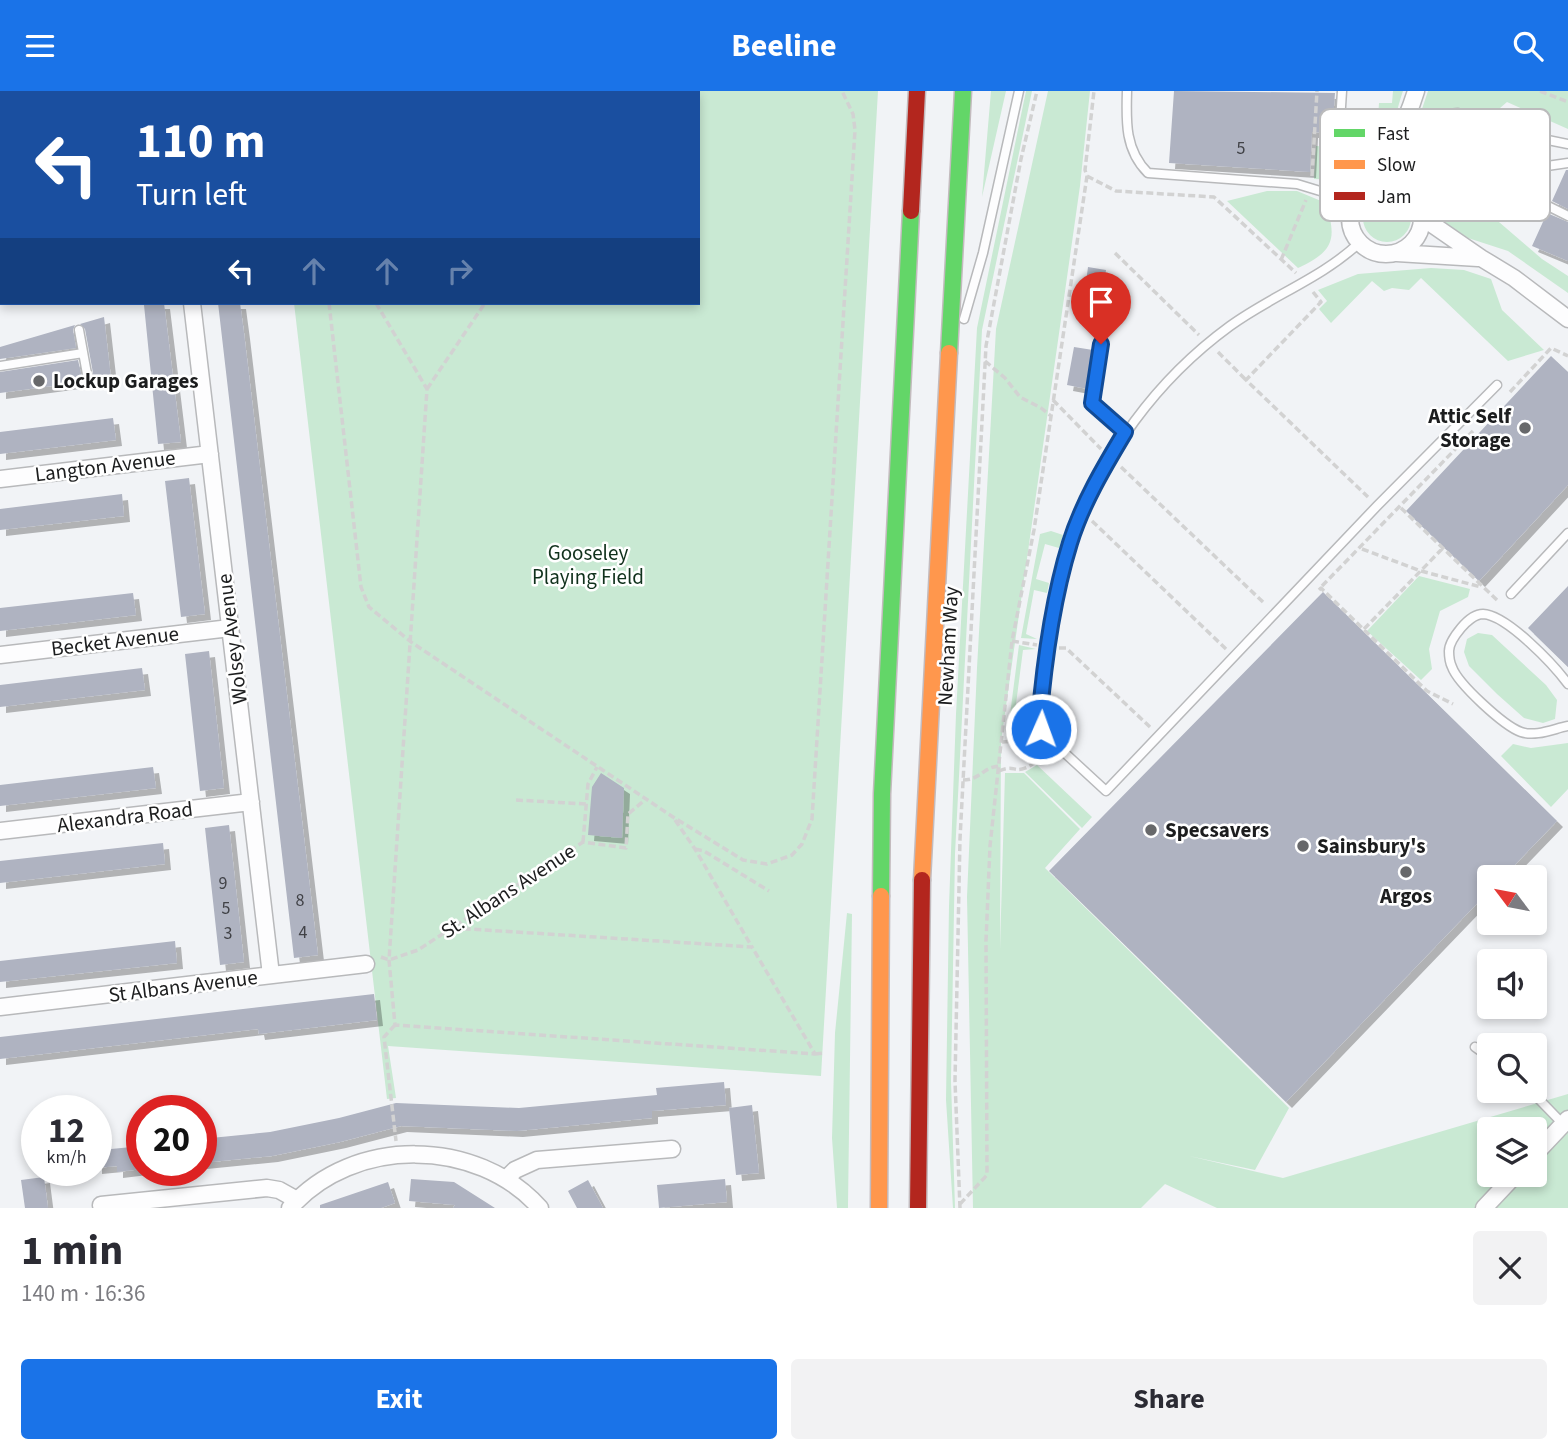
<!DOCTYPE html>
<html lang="en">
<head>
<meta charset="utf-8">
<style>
  :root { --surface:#fff; --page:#f2f2f3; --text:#2b2b33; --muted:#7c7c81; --accent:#1a73e8 }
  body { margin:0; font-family:"Source Sans 3",sans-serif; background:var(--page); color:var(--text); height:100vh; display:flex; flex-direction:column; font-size:26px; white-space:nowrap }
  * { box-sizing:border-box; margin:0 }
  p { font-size:23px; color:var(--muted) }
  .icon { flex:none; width:38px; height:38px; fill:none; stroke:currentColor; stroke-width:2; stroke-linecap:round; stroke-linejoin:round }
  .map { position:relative; height:1117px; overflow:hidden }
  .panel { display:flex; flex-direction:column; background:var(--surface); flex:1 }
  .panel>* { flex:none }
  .top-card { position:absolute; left:0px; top:0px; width:700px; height:214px; box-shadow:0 4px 10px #0003; background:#1a4fa0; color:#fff; overflow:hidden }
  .needle { width:46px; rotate:302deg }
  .fabs { position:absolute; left:1477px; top:774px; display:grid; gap:14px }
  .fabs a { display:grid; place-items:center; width:70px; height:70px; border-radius:7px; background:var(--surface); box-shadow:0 4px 10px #0003; font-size:35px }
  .speed { position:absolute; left:21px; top:1004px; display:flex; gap:14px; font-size:35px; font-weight:700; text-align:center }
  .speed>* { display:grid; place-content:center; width:91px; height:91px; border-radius:50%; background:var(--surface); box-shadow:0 4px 10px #0003; line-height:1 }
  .speed small { font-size:18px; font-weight:400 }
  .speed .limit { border:10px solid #d22; background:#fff; color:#111 }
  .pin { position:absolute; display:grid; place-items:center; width:60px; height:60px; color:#fff; margin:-72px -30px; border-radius:50% 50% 50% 0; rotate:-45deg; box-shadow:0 0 7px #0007 }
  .pin .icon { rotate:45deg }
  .me { position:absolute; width:77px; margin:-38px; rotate:2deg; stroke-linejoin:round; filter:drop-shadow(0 0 5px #0008) }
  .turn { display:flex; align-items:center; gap:24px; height:147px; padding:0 21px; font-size:32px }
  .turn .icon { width:91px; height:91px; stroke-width:2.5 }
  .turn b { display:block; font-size:49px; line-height:60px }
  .lanes { display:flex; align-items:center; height:66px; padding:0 21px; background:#0003; justify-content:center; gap:35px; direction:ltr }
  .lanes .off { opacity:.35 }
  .round { display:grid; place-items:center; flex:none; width:74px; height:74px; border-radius:7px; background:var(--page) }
  .summary { display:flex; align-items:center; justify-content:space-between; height:119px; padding:0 21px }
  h1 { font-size:42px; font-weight:700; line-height:52px }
  .action { display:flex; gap:14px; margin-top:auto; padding:14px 21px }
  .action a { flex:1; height:80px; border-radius:7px; background:var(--accent); color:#fff; font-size:28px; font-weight:700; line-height:80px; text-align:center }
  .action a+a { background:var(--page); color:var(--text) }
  header { display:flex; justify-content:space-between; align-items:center; height:91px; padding:0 21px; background:var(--accent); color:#fff; font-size:32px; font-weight:700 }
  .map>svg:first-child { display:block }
  .green { fill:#c9e9d3; fill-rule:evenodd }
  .building { fill:#afb3c1; filter:url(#shadow) }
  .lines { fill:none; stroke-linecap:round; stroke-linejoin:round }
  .lane-casing { stroke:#b8b9bb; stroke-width:11 }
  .street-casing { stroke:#b8b9bb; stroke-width:19 }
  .fast-casing { stroke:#c3bbbe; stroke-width:19 }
  .slow-casing { stroke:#c3bbbe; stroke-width:19 }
  .jam-casing { stroke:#c3bbbe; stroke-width:19 }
  .path { stroke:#d2d2d2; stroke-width:3.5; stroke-dasharray:7 3.5; stroke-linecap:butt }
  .lane { stroke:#fdfdfe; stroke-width:8 }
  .street { stroke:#fdfdfe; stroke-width:16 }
  .fast { stroke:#63d668; stroke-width:16 }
  .slow { stroke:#ff974d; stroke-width:16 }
  .jam { stroke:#b3261e; stroke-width:16 }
  .route-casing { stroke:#114b97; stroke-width:18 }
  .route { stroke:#1a73e8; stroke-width:12 }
  .poi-dot { fill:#67686a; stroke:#fff; stroke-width:2.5 }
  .labels { text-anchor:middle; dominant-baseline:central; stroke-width:5; stroke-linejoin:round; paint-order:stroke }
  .number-label { font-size:18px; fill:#414247 }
  .poi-label { font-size:21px; font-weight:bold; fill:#1c1d1e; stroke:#fff; text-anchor:start }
  .street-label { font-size:21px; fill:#1c1d1e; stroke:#fff }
  .park-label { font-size:21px; fill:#10311c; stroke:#fff }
  .key { fill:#fff; stroke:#bbbbbc; stroke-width:2 }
  .key-label { font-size:19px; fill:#1c1d1e }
</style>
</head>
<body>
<header><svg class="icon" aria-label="menu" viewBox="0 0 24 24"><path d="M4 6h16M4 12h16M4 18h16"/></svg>Beeline<svg class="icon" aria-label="search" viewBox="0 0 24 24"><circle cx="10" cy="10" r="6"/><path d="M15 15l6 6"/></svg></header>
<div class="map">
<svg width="1568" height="1117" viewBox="0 0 1568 1117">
  <defs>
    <filter id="shadow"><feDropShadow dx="6" dy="6" stdDeviation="0" flood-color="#0004"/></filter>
  </defs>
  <rect width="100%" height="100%" fill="#f1f3f6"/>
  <path class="green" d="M 409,0 L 878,0 L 821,985 L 388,955 L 396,1007 L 387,1008 L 294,212 L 698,212 L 698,2 L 408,2 Z
    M 991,0 L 1006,0 L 982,106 Z
    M 1026,0 L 1032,0 L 982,239 L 955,763 L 951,990 L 955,1117 L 953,1117 L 946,1009 L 949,815 L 956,623 L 977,237 Z
    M 1048,0 L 1090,0 L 1080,95 L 1001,650 L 1000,858 L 1005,682 L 1024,682 L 1080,738 L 1045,777 L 1289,1017 L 1255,1079 L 1189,1065 L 1283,1087 L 1568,1003 L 1568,1117 L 1217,1117 L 1165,1093 L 1141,1117 L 973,1117 L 967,806 L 977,577 L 996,238 ZM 1489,1038 L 1535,1038 L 1535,1083 L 1489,1083 Z
    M 1393,0 L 1403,0 C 1393,28 1387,79 1353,88 C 1341,91 1327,88 1314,88 L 1316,55 L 1376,58 L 1379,12 L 1392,12 Z
    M 1428,0 L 1568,0 L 1568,38 L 1507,11 L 1463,49 L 1428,87 L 1401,81 Z
    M 1267,100 L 1297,100 L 1326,112 C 1337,149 1334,160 1298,177 L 1227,110 Z
    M1363 127a24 24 0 1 1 48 0a24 24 0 1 1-48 0Z
    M 1459,116 L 1492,125 L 1542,168 L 1568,185 L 1568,202 L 1508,160 L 1468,147 L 1446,132 L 1443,118 Z
    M 1431,177 L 1464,179 L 1491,188 L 1502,219 L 1544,259 L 1508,270 L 1421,187 L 1409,199 L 1392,197 L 1384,200 L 1372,190 L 1331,232 L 1319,218 L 1327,210 L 1318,199 L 1358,183 Z
    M 1051,440 L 1063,444 L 1059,457 L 1045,453 L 1036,488 L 1049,492 L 1047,502 L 1034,499 L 1026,543 L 1037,548 L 1021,547 L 1040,443 Z
    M 1419,485 L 1470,498 L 1468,506 L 1440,520 L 1429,558 L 1432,578 L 1421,589 L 1367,540 Z
    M 1478,542 L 1492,544 L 1546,594 L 1557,609 L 1555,628 L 1543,632 L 1524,627 L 1497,603 L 1469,575 L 1464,561 L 1467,548 Z
    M 1019,554 L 1036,558 L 1023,559 L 1013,636 L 1027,638 L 1027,641 L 1014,647 L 1007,647 Z
    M 1568,652 L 1568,698 L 1551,716 L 1501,665 L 1513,653 L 1531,657 Z
    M 1037,674 L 1092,726 L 1082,737 L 1025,681 Z
    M 847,822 L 852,823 L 848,1114 L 848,1117 L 837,1117 L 832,1047 L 835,942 Z"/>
  <path class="building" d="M 1174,0 L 1335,2 L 1332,42 L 1312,41 L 1310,81 L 1169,72 Z
    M 1566,79 L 1568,79 L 1568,118 L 1552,110 Z
    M 1547,122 L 1568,131 L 1568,170 L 1532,155 Z
    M 1088,176 L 1106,179 L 1102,209 L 1084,206 Z
    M 152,212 L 164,212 L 181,351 L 158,353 L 144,214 Z
    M 218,212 L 240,212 L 244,242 L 318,864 L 294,867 Z
    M 104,226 L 111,287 L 0,302 L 0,281 L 78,269 L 82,287 L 85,289 L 91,288 L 93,282 L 85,238 L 80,233 Z
    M 75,234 L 73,239 L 76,257 L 0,268 L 0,256 Z
    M 1074,256 L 1093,259 L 1088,298 L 1067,294 Z
    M 1551,265 L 1568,281 L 1568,394 L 1479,490 L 1406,420 Z
    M 113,327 L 116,349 L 0,363 L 0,341 Z
    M 189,387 L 205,523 L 181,526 L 165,390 Z
    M 122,403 L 124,425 L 0,439 L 0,418 Z
    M 1568,495 L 1568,576 L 1528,537 Z
    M 1323,501 L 1557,730 L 1503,786 L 1489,786 L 1489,800 L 1286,1011 L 1049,780 Z
    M 133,502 L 136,524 L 0,540 L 0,517 Z
    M 209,560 L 224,697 L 200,700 L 185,563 Z
    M 142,577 L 145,599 L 0,616 L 0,594 Z
    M 153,676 L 156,697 L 0,715 L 0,694 Z
    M 601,682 L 624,697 L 622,747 L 588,744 L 592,696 Z
    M 229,734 L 244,871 L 220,874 L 205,737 Z
    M 163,752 L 165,773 L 0,792 L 0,770 Z
    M 175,850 L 177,872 L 0,891 L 0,870 Z
    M 374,903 L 377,929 L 259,943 L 258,938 L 0,968 L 0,946 Z
    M 724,991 L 726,1014 L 652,1020 L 652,1027 L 517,1040 L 401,1035 L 340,1051 L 272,1065 L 201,1072 L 201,1048 L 270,1041 L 339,1027 L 396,1012 L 519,1017 L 657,1004 L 656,997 Z
    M 752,1014 L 759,1082 L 736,1084 L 729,1017 Z
    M 111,1053 L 111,1058 L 142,1055 L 142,1078 L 117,1081 L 117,1075 L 96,1077 L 96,1054 Z
    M 44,1086 L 48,1117 L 25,1117 L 21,1089 Z
    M 411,1088 L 454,1091 L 495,1117 L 453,1117 L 455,1114 L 409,1110 Z
    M 725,1088 L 727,1111 L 659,1117 L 657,1094 Z
    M 588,1089 L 603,1117 L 577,1117 L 568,1100 Z
    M 388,1091 L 395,1112 L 381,1117 L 320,1117 L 320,1114 Z"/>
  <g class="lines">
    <defs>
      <path id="lane" d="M 1127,0 C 1126,31 1125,59 1148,82 L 1297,93 L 1353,110
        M 1408,27 L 1458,22 L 1494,31
        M 1340,31 L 1342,0
        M 1528,45 L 1568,53
        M 1505,102 L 1547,75 L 1568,72
        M 1420,112 L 1505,102 L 1546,114 L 1568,125
        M 1359,152 C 1322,187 1271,205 1230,235 C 1156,289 1102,364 1071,449 C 1066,464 1063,480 1060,496 C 1050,541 1043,586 1039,632 L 1042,641 L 1106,700 L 1377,415 L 1497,294
        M 964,228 L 983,162 L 1019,0
        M 79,239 L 87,283
        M 1101,253 L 1092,312 L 1125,341
        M 0,275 L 83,262
        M 1511,503 L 1568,442
        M 1568,593 C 1554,574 1507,524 1483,523 C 1475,523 1466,531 1461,537 C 1456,543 1449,552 1449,560 C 1449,564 1450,572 1452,576 C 1458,593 1504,635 1521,641 C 1536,646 1553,638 1568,635
        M 1475,956 L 1489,966
        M 1530,999 L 1563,1033"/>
      <path id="street" d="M 381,2 L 383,0
        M 1408,33 L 1407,66 L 1413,101
        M1350 127a36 36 0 1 1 72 0a36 36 0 1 1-72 0Z
        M 1368,95 C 1389,64 1405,36 1416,0
        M 1423,127 L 1481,167 L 1514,187 L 1568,228
        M 0,158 L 2,157
        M 1397,162 L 1478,167
        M 192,212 L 271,884
        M 0,388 L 210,363
        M 0,564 L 230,537
        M 0,740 L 251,711
        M 0,916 L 366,873
        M 1535,1063 L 1568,1028
        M 506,1088 L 515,1079 L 537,1069 L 672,1058
        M 101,1114 L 267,1097 L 279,1099 L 297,1109
        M 290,1117 C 353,1045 477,1046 540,1117
        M 1484,1117 L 1516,1083"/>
      <path id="fast" d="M 949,262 L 963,0
        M 881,805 L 882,703 L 911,120"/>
      <path id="slow" d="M 922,789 L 949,262
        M 879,1117 L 881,805"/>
      <path id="jam" d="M 911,120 L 917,0
        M 918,1117 L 922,789"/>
    </defs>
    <use href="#lane" class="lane-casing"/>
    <use href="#street" class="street-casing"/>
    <use href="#fast" class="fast-casing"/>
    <use href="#slow" class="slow-casing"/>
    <use href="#jam" class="jam-casing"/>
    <path class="path" d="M 1540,0 L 1568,11
      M 454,2 L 455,0
      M 625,2 L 626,0
      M 1087,85 L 1116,100 L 1214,106 L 1296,182
      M 1312,85 L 1317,0
      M 1115,162 L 1199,244
      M 1281,169 L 1306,109
      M 1313,201 L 1321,211 L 1246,289 L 1368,406
      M 329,212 L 361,496 L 369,516 L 411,551 L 673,726 L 743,769 L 767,773 L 792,764 L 802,753 L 812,728 L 855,39 L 853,23 L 842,0
      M 376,212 L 427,298 L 389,869 L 395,934 L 815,963 L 752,856 L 453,837
      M 1218,261 L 1246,289
      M 985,270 L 1005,287 L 1020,306 L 1041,317 L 1051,325
      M 427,298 L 485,212
      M 1510,301 L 1551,257 L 1568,265
      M 1053,309 L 1101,358
      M 1121,376 L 1265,513
      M 1401,417 L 1499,511
      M 1092,430 L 1226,558
      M 1362,458 L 1421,480 L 1481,496
      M 1322,495 L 1473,340
      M 1319,499 L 1321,497 L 1427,600 L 1453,613
      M 1364,538 L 1443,457
      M 1012,550 L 1037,554
      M 1059,557 L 1066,557 L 1150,636
      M 1002,651 L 1014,650 L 1029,643
      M 999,680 C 1013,674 1013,680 1022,678 C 1032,676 1039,667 1046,661
      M 963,689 C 981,689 982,676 1000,675
      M 516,709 L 586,713
      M 675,729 L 695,758 L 752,856
      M 583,751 L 588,693 L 597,676
      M 695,758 L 704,760 L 769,800
      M 381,866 L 389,869 L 418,859 L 583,751 L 626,757 L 628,723 L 646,708
      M 395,934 L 384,946 L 396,1050
      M 815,963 L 824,962
      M 960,1113 L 987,1084 L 986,850 L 990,755 L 1012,550 L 1034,439 L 1087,85 L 1085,79 L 1094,0
      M 960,1117 L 955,990 L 960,748 L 986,255 L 1021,68 L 1037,0"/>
    <use href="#lane" class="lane"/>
    <use href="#street" class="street"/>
    <use href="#fast" class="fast"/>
    <use href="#slow" class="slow"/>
    <use href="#jam" class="jam"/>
  </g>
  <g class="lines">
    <defs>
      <path id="route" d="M 1041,638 L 1039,632 C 1044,572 1052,510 1070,452 C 1082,413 1104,376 1125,341 L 1092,312 L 1101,253"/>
    </defs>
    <use href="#route" class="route-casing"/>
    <use href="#route" class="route"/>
  </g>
  <g class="poi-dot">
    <circle cx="39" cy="290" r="7"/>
    <circle cx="1525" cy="337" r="7"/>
    <circle cx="1151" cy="739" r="7"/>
    <circle cx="1303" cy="755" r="7"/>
    <circle cx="1406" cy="781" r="7"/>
  </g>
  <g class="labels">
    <g class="number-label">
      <text x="1241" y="57">5</text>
      <text x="223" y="792">9</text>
      <text x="300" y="809">8</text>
      <text x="226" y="817">5</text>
      <text x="303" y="841">4</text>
      <text x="228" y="842">3</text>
    </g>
    <g class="poi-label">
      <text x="53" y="290">Lockup Garages</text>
      <text x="1511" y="325" text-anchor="end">Attic Self<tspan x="1511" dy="24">Storage</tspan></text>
      <text x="1165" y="739">Specsavers</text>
      <text x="1317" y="755">Sainsbury's</text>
      <text x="1406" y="805" text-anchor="middle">Argos</text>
    </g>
    <g class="street-label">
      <text transform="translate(105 375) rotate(-7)">Langton Avenue</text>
      <text transform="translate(232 548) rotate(-97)">Wolsey Avenue</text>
      <text transform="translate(115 550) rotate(-7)">Becket Avenue</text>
      <text transform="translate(948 555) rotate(-87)">Newham Way</text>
      <text transform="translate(125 726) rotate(-7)">Alexandra Road</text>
      <text transform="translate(508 800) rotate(-33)">St. Albans Avenue</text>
      <text transform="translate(183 895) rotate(-7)">St Albans Avenue</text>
    </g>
    <g class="park-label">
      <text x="588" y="462">Gooseley<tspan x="588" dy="24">Playing Field</tspan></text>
    </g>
  </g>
  <rect x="1320" y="18" width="230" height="112" rx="10" class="key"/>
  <rect x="1334" y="38" width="31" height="8" fill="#63d668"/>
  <rect x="1334" y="69" width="31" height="9" fill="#ff974d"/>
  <rect x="1334" y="101" width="31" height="8" fill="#b3261e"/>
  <g class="key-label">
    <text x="1377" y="49">Fast</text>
    <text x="1377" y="80">Slow</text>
    <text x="1377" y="112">Jam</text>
  </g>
</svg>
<div class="fabs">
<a><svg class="needle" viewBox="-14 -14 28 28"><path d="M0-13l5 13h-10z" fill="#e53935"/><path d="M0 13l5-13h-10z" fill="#7c7c81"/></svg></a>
<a><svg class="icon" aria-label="sound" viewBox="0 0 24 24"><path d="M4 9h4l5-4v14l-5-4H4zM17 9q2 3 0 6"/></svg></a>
<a><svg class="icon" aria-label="search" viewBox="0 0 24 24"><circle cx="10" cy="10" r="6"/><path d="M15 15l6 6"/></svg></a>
<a><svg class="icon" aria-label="layers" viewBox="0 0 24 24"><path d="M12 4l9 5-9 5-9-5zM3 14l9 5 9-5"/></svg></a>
</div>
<div class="speed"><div>12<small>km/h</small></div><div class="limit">20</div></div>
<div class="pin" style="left:1101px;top:253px;background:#d93025"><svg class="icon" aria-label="arrive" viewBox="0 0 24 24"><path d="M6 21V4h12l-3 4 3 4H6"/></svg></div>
<svg class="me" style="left:1041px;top:638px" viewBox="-20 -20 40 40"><circle r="17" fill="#1a73e8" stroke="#fff" stroke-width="3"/><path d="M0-11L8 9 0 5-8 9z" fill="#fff"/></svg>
<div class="top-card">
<div class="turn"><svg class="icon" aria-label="left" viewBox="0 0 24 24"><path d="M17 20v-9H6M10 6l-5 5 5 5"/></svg><div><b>110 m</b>Turn left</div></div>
<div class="lanes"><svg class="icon" aria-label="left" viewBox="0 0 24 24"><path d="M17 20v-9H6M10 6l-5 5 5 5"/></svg><svg class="icon off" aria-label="ahead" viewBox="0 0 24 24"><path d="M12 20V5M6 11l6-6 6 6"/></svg><svg class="icon off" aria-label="ahead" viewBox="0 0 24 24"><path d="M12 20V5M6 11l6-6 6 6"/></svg><svg class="icon off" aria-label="right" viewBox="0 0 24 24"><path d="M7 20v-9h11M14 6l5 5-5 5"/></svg></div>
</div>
</div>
<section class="panel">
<div class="summary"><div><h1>1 min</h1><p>140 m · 16:36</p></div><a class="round"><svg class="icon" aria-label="close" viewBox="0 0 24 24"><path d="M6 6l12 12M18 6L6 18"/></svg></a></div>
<div class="action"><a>Exit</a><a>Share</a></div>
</section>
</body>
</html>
